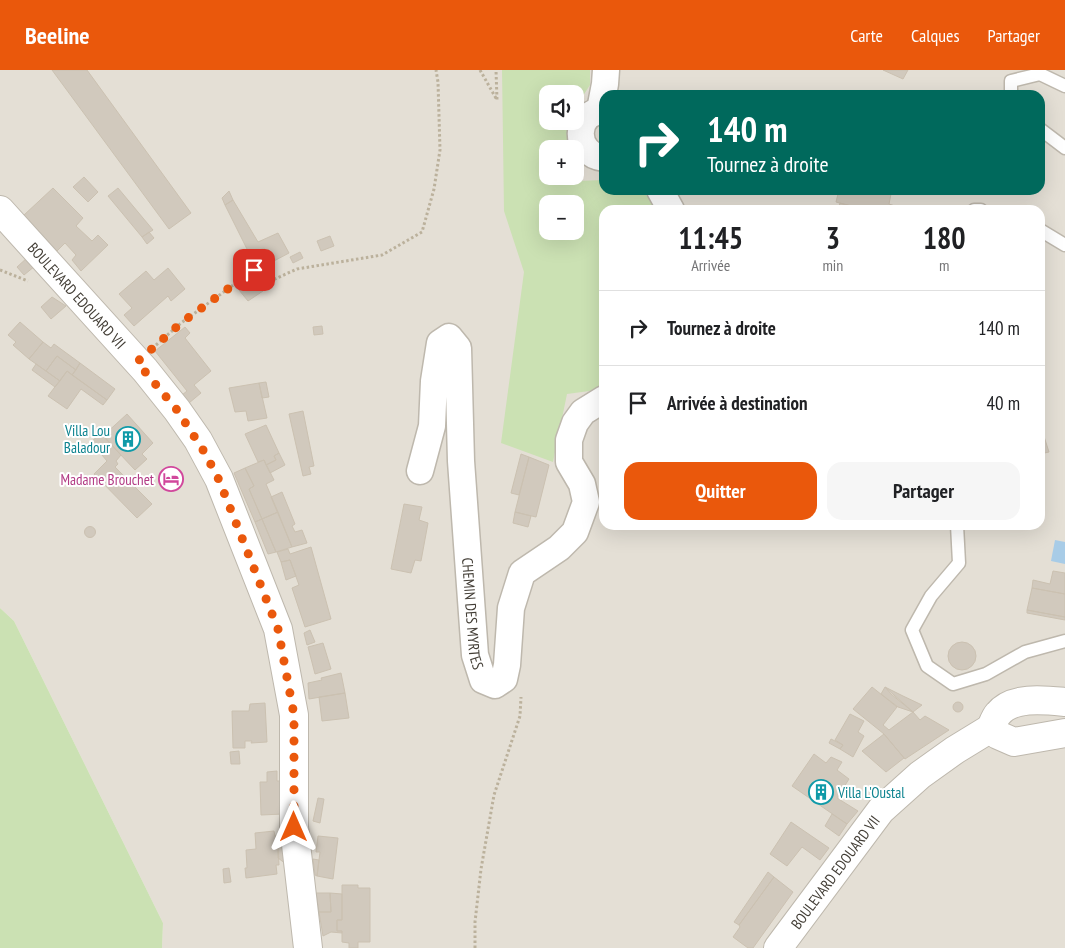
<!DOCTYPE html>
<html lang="fr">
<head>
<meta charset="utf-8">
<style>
  :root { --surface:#fff; --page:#f6f6f6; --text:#202124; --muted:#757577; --line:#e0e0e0; --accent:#ea580c }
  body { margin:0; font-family:"PT Sans Narrow",sans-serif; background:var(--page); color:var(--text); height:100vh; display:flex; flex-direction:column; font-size:19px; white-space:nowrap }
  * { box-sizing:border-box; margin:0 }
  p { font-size:16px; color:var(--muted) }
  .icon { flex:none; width:28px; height:28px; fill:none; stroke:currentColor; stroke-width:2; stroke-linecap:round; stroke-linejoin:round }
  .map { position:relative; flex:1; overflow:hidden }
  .panel { position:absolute; left:599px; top:135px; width:446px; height:325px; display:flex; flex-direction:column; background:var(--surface); border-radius:15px; box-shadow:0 5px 20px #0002 }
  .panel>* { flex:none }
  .banner { position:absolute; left:599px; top:20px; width:446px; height:105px; border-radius:15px; box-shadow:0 5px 20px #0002; background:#00695c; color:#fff; overflow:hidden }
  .tools { position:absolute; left:539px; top:15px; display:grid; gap:10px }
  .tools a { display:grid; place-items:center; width:45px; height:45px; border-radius:10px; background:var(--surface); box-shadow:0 5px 20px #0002; font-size:25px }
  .pin { position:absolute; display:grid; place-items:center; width:42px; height:42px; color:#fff; margin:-21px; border-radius:10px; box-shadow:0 2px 8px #0006 }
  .me { position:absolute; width:55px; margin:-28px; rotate:0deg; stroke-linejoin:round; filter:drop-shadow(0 0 4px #0008) }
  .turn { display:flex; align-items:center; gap:18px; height:105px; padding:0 25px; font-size:22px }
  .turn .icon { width:65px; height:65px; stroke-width:2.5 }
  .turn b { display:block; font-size:35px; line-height:42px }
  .eta { display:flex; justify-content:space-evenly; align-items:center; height:85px; text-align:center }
  .eta b { font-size:30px; font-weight:600; line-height:35px }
  .action { display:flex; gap:10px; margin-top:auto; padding:10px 25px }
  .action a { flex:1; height:58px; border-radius:15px; background:var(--accent); color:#fff; font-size:20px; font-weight:600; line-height:58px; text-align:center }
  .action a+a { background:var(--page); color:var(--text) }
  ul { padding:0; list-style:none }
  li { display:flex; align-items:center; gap:15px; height:75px; padding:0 25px; border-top:1px solid var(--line) }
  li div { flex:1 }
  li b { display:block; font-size:19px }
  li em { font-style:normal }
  header { display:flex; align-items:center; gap:30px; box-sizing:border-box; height:70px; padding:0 25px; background:var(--accent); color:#fff }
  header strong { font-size:24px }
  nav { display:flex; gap:28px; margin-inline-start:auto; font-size:18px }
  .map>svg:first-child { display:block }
  .residential { fill:#e4dfd5; fill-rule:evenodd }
  .green { fill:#cbe1b3; fill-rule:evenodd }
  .water { fill:#a8cce7 }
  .building { fill:#d1c9bd; stroke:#cbc1b1 }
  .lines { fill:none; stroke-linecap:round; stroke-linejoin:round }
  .service-casing { stroke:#beb8ad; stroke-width:15 }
  .minor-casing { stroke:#beb8ad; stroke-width:29 }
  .tertiary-casing { stroke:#beb8ad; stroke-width:30 }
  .path { stroke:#bbb19c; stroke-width:3; stroke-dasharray:2.5 2.5; stroke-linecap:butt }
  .service { stroke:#fff; stroke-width:12 }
  .minor { stroke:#fff; stroke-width:26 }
  .tertiary { stroke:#fff; stroke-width:28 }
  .route { stroke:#ea580c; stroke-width:9; stroke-dasharray:0 16.2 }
  .labels { text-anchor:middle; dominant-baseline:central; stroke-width:4; stroke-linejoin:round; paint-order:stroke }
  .street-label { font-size:15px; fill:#433e36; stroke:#fff }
  .culture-label { font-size:15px; fill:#0d838f; stroke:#fff; text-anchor:end }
  .hotel-label { font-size:15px; fill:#b23c85; stroke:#fff; text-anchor:end }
</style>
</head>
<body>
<header>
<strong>Beeline</strong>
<nav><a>Carte</a><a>Calques</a><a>Partager</a></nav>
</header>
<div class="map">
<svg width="1065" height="878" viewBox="0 0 1065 878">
  <rect width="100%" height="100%" fill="#f1eee6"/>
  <path class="residential" d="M 0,0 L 1065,0 L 1065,878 L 162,878 L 163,853 L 14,551 L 0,538 ZM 548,24 L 575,24 L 575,51 L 548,51 ZM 604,25 L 1040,25 L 1040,120 L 604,120 ZM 548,79 L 575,79 L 575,106 L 548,106 ZM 548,134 L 575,134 L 575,161 L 548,161 ZM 604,140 L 1040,140 L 1040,455 L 604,455 Z"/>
  <path class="green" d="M 502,0 L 590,0 L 590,15 L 575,38 L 575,24 L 548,24 L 548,51 L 574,51 L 577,111 L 604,110 L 604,120 L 641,120 L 661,140 L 604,140 L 604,316 L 597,320 L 567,324 L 553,392 L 501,373 L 524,202 L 504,141 ZM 548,79 L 575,79 L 575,106 L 548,106 ZM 548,134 L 575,134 L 575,161 L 548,161 Z
    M 0,538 L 14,551 L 163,853 L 162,878 L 0,878 Z"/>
  <path class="water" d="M 1055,470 L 1065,472 L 1065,494 L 1051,491 Z"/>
  <path class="building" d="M 52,0 L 87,0 L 191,143 L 169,159 Z
    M 883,0 L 908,0 L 903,9 Z
    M 569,72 L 569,79 L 548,79 L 548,106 L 542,106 L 541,86 L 544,74 Z
    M 84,107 L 98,122 L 88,132 L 73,117 Z
    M 53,118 L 83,148 L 76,156 L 92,171 L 98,165 L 108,175 L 81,201 L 72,190 L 76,185 L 65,173 L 57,181 L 24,145 Z
    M 118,118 L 153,160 L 142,167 L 108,126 Z
    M 839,120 L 877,120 L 891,124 L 889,134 L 895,136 L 894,140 L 865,140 L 836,132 Z
    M 229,121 L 233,130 L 225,135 L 222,128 Z
    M 233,130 L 258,172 L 278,163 L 289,183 L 272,192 L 264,178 L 250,185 L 225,135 Z
    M 840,133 L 855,137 L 855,140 L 838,139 Z
    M 149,162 L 154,168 L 147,174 L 142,167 Z
    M 330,166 L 334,176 L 321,181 L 317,171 Z
    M 300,182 L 303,188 L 293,193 L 290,187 Z
    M 28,187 L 35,196 L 24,205 L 17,197 Z
    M 168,198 L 185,219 L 171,231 L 168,226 L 134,256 L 124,245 L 132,238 L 119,224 L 146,201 L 154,210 Z
    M 254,209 L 263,221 L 248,231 L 239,220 Z
    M 52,227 L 66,236 L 51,249 L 41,237 Z
    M 20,252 L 43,272 L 29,289 L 13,275 L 16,272 L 8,265 Z
    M 322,256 L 323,264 L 314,265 L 313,257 Z
    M 185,257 L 190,263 L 185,268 L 211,301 L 194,315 L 201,323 L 189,333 L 182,325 L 187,321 L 155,281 Z
    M 43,272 L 51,278 L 54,274 L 80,293 L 76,300 L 57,286 L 46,301 L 29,289 Z
    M 57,286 L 76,300 L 72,305 L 67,301 L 60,311 L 46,301 Z
    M 80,293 L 115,319 L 107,330 L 72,305 Z
    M 36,294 L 60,311 L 55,317 L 32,300 Z
    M 67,301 L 107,330 L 103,335 L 81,319 L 67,339 L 48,326 Z
    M 266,312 L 269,327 L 262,328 L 259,313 Z
    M 259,313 L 267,348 L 248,351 L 246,341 L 235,342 L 229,318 Z
    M 303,341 L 314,396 L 309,397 L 311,404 L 303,406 L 289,344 Z
    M 127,344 L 153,373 L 142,384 L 147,389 L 135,400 L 103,366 Z
    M 1040,354 L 1049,382 L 1040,384 Z
    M 266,355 L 279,383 L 274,386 L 276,390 L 266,395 L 264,390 L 258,392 L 245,364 Z
    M 101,363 L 121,385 L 116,391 L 118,394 L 115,397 L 152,434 L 137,448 L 94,404 L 107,391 L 91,372 Z
    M 279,383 L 285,395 L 270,403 L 266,395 L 276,390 L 274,386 Z
    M 521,384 L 529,387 L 519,425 L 511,423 Z
    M 529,387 L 549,395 L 536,447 L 515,442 Z
    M 264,390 L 274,410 L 266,414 L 278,442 L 262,449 L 249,419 L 254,416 L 245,398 Z
    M 245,398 L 254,416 L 249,419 L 262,449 L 255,452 L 234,403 Z
    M 282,422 L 295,454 L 292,456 L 295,462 L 302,460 L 307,473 L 292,477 L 271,427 Z
    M 404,434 L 422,437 L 419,450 L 428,453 L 421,491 L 415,490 L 411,503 L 391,499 Z
    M 278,442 L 292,477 L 276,482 L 262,449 Z
    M 515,442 L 531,446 L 528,457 L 513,453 Z
    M 262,449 L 276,482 L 268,484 L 255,452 Z
    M84.5 462a5.5 5.5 0 1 1 11 0a5.5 5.5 0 1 1-11 0Z
    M 311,477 L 331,549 L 305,557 L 292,518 L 299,515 L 290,490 L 281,492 L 277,482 L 288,479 L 290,484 Z
    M 290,490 L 296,506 L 286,510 L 281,492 Z
    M 1053,501 L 1065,503 L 1065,524 L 1032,518 L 1033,510 L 1050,514 Z
    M 1032,518 L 1065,524 L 1065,547 L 1027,540 Z
    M 1027,540 L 1065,547 L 1065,550 L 1027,543 Z
    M 310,560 L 315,572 L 307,575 L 304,563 Z
    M948 586a14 14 0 1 1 28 0a14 14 0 1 1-28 0Z
    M 323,573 L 331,599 L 315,604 L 308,577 Z
    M 341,603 L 345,623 L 309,629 L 308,613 L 322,610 L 321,608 Z
    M 872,617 L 897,637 L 883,655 L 889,660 L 913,642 L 920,650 L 925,646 L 949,660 L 905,689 L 884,664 L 853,639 Z
    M 885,617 L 891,624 L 913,642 L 898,637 L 881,624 Z
    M 885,617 L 903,626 L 922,635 L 913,642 Z
    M 345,623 L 349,648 L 322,651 L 319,627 Z
    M953 637a5 5 0 1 1 10 0a5 5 0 1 1-10 0Z
    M 265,633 L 267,672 L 251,673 L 252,671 L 245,671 L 245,678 L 233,678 L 232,641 L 249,641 L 250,634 Z
    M 850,644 L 864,651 L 858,662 L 864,666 L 853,687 L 840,679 L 843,675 L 835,670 Z
    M 884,664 L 904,688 L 886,702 L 862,681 Z
    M 831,669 L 843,675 L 840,679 L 829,673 Z
    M 239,681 L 240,694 L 231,694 L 230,682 Z
    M 814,684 L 826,693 L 831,687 L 842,692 L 837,700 L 849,709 L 837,728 L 858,741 L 847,754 L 792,716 Z
    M 277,701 L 277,711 L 284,711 L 283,744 L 261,745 L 260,712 L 267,712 L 267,702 Z
    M 318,728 L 324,729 L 320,753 L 313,751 Z
    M 832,744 L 847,754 L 839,766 L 825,756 Z
    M 791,752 L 829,778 L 820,790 L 802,777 L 787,796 L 770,784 Z
    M 274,761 L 275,766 L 277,766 L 278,777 L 279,795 L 276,795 L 277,804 L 246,808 L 245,798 L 247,798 L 246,780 L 256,779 L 255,763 Z
    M 318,766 L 338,768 L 333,809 L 317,806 L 320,782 L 316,782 Z
    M 285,771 L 286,794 L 278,788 L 278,777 Z
    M 313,789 L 319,790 L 317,806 L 315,805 Z
    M 229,798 L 231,812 L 224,813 L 223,799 Z
    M 768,802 L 774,807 L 739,855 L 734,852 Z
    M 774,807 L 793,822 L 753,878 L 748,878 L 733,867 L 740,857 L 739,855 Z
    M 342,815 L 358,815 L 358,818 L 370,818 L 370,872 L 358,872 L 358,878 L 349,878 L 349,873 L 342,872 L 342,861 L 337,861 L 337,850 L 342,850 Z
    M 316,823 L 330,823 L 331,842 L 319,842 Z
    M 330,823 L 342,824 L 342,850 L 337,850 L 337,861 L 342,861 L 342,863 L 331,862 L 323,866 L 319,842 L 331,842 Z"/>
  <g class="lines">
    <defs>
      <path id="service" d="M 1011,25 L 1011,11 L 1040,4 L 1065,16
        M 1040,59 L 1065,78
        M 974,140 L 981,140
        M 1040,160 L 1065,175
        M 957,455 L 959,493 L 931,526 L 912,560 L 927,596 L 953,614 L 986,604 L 1025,582 L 1065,571"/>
      <g id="minor">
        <path d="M 600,40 L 605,14 L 606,0"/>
        <path d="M 604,41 C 573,41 573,85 604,88"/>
        <path d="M 660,120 L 671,140"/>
        <path id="s1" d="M 420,401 L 432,356 L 434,311 L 440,273 L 449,267 L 458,278 L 461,391 L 475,585 L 483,610 L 495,615 L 504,609 L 507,595 L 511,538 L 522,503 L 559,478 L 575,462 L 586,432 L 582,414 L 569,392 L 569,370 L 575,353 L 583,342 L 604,329"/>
      </g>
      <g id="tertiary">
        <path id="s2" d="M 0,140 L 145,300 L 177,340 L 198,370 L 219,409 L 278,559 L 294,645 L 294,757 L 308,878"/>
        <path d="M 991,658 C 993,653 995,647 998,644 C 1012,626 1045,630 1065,632"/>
        <path d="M 991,658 L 998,665 L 1014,672 L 1065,663"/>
        <path id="s3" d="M 778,878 L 881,740 L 920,705 L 955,680 L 991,658"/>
      </g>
    </defs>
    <use href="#service" class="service-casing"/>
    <use href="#minor" class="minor-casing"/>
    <use href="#tertiary" class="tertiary-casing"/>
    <path class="path" d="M 480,0 L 497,30 L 496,0
      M 0,200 L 28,211
      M 156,275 L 181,253 L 254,200 L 266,213 L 297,199 L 382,185 L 422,162 L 434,119 L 440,80 L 438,12 L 436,0
      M 475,878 L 475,852 L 481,799 L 494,725 L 520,646 L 521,627"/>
    <use href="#service" class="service"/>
    <use href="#minor" class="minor"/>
    <use href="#tertiary" class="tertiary"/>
  </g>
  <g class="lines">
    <path class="route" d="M 254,200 L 181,253 L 137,292 L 177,340 L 205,383 L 219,410 L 278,559 L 294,645 L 294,757"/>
  </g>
  <defs>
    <symbol id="building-ring" viewBox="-11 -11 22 22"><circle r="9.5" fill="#fff" stroke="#0f9aa8" stroke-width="1.5"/><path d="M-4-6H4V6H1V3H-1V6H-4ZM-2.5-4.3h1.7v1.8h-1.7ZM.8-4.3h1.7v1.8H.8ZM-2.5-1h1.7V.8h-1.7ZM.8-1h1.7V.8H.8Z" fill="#0f9aa8"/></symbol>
    <symbol id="hotel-ring" viewBox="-11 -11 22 22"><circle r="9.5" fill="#fff" stroke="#d1479c" stroke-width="1.5"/><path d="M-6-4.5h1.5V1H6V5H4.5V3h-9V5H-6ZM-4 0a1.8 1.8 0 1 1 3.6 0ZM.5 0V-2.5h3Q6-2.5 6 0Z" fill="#d1479c"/></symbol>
  </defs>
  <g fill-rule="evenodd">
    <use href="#building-ring" x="114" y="355" width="28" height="28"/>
    <use href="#hotel-ring" x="157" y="395" width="28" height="28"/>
    <use href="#building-ring" x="807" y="708" width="28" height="28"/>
  </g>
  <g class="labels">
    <g class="street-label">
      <text stroke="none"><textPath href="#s2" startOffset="115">BOULEVARD EDOUARD VII</textPath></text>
      <text stroke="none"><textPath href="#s1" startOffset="421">CHEMIN DES MYRTES</textPath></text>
      <text stroke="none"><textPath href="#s3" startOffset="95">BOULEVARD EDOUARD VII</textPath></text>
    </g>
    <g class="culture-label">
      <text x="110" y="360">Villa Lou<tspan x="110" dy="17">Baladour</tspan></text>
      <text x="838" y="722" text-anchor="start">Villa L'Oustal</text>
    </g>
    <g class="hotel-label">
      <text x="154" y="409">Madame Brouchet</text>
    </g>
  </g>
</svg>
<div class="tools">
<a><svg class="icon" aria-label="sound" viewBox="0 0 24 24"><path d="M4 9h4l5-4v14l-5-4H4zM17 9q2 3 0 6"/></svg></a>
<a>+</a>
<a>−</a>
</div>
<div class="pin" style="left:254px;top:200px;background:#d93025"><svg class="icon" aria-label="arrive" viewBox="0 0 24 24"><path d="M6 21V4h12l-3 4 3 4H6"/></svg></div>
<svg class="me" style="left:294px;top:757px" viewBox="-20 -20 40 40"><path d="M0-17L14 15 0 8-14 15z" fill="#ea580c" stroke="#fff" stroke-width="4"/></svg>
<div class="banner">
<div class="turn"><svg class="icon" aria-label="right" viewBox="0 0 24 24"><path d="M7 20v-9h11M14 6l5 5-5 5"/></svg><div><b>140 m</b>Tournez à droite</div></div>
</div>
<section class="panel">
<div class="eta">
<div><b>11:45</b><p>Arrivée</p></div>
<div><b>3</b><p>min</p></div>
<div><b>180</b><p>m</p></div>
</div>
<ul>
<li><svg class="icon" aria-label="right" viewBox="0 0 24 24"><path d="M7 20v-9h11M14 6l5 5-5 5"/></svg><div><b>Tournez à droite</b></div><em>140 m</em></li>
<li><svg class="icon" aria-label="arrive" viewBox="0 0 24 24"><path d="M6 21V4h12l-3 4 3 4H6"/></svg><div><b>Arrivée à destination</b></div><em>40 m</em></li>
</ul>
<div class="action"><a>Quitter</a><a>Partager</a></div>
</section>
</div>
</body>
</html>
